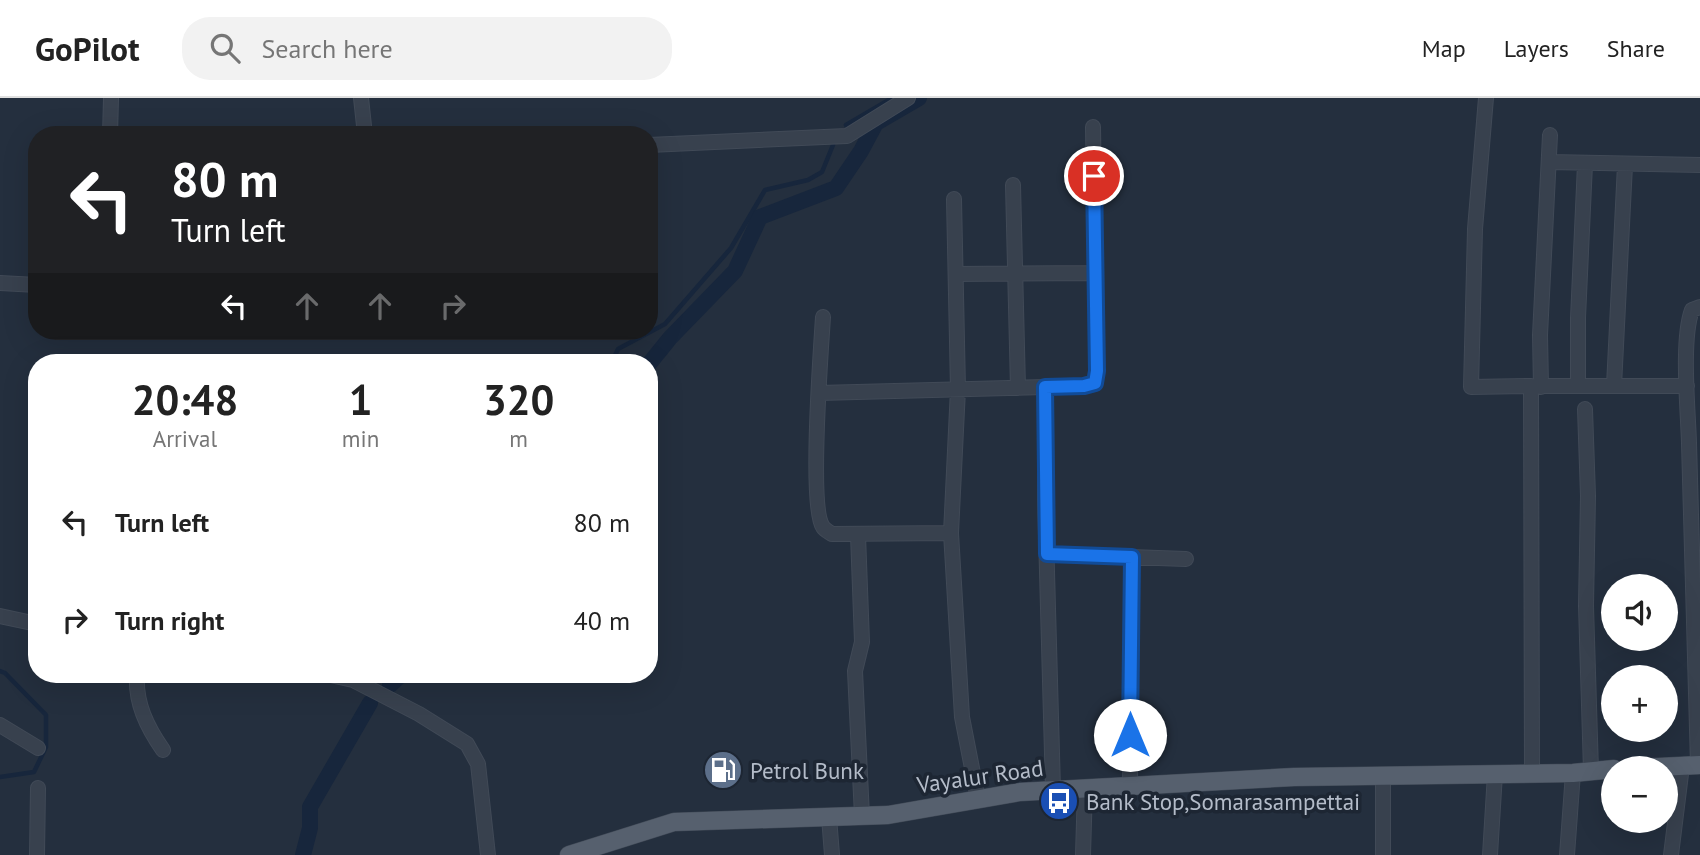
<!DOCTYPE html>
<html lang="en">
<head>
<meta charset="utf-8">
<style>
  :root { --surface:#fff; --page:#f2f2f2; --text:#222; --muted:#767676; --line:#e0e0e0 }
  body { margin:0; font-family:"PT Sans",sans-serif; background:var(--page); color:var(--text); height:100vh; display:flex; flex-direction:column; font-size:26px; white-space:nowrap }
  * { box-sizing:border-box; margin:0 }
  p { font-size:23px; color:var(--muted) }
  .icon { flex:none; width:38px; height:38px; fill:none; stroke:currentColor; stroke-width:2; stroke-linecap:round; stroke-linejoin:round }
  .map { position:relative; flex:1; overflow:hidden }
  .side { position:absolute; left:28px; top:256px; width:630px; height:329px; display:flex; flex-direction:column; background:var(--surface); border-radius:28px; box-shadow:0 7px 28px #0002 }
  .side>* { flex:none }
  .guide { position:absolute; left:28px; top:28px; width:630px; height:214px; border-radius:28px; box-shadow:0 7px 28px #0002; background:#202124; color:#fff; overflow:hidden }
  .fabs { position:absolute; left:1601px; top:476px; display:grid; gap:14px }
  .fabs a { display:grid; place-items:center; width:77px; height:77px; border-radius:50%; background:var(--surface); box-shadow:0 7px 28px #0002; font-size:35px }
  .pin { position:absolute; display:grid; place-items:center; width:60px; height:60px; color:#fff; margin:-30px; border:4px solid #fff; border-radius:50%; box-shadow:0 2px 7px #0007 }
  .me { position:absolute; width:77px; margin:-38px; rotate:0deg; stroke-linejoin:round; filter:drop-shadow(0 0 5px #0008) }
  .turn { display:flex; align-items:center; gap:24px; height:147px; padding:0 28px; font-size:32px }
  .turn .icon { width:91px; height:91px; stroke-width:2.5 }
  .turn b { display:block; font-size:49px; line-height:60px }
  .lanes { display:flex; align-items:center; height:66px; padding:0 28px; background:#0003; justify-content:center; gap:35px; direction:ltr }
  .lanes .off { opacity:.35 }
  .eta { display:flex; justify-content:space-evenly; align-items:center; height:119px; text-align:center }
  .eta b { font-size:42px; font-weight:800; line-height:49px }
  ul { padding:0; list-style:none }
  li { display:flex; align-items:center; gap:21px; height:98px; padding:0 28px }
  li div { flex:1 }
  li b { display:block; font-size:26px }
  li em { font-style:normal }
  header { display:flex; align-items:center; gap:42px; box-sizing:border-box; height:98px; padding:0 35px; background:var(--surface); border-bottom:2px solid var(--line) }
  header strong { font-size:33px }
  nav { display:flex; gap:38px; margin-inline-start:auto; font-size:24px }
  .search { width:490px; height:63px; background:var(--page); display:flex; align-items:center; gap:18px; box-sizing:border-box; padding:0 24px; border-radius:28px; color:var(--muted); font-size:26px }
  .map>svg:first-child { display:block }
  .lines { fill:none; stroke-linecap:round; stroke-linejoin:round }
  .stream { stroke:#17263c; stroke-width:4.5 }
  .canal { stroke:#17263c; stroke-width:16 }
  .minor-casing { stroke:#414a57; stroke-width:16 }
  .major-casing { stroke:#414a57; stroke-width:19 }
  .minor { stroke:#38414e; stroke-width:14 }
  .major { stroke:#56606e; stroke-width:18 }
  .route-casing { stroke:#114b97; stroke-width:18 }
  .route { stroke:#1a73e8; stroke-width:12 }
  .labels { text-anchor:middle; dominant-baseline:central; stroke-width:7; stroke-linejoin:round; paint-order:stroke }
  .poi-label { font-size:23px; fill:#b4bcc9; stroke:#1d2633; text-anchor:start }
  .street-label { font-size:23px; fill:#b4bcc9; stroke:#1d2633 }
</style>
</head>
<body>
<header>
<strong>GoPilot</strong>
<div class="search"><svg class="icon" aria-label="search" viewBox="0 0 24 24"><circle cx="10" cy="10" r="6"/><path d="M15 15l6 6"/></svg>Search here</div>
<nav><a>Map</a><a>Layers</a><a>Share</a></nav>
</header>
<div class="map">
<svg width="1700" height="757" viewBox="0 0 1700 757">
  <rect width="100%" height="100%" fill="#242f3e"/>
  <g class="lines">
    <path class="stream" d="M 846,27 L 892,0
      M 612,264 L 618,251 L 665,226 L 731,150 L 765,92 L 808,82 L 822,74 L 833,47
      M 0,573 L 5,575 L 46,617 L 46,649 L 34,674 L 0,679"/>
    <path class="canal" d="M 649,266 L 670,240 L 735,173 L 760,119 L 836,90 L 861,53 L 876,25 L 919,0
      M 390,587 L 402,576
      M 303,757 L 310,730 L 310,709 L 370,605"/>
    <defs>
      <path id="minor" d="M 361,0 L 365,37
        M 1486,0 L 1475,131 L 1471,289 L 1531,288 L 1532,674
        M 110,37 L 111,0
        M 649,47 L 847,38 L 908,0
        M 1550,64 L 1700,67
        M 1013,87 L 1018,290
        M 954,101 L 958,291 L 951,435 L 962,619 L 978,701
        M 956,176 L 1096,175
        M 0,185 L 37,187
        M 823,219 C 821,250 809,410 823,429 C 825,432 829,434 832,436 L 951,435
        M 1578,287 L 1578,220 L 1585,66
        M 1535,288 L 1687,288
        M 1614,288 L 1625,67
        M 1045,289 L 1084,288 L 1095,285 L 1097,273 L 1093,29
        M 1541,289 L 1540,237 L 1550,37
        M 819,295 L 1045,289 L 1045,401 L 1053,692
        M 1585,311 L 1588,398 L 1586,508 L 1591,673
        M 858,437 L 862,544 L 855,573 L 862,718
        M 1047,456 L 1186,461
        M 0,518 L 37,526
        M 137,576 C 135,605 147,629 163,652
        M 326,576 L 353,582 L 419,616 L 467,646 L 478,666 L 488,757
        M 0,627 L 38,650
        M 1698,667 C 1696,560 1692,453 1689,345 C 1688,311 1681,242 1692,212 L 1700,209
        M 1383,678 L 1383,757
        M 1130,688 L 1132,459
        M 829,719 L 832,757
        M 37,757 L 38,690
        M 1083,757 L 1085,690
        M 1490,757 L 1495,676
        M 1567,757 L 1573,675
        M 1671,757 L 1682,668"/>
      <path id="major" d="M 1638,670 L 1700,667
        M 569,757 L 674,724 L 888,717 L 1020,694 L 1294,679 L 1573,675 L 1614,671"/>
    </defs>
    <use href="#minor" class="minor-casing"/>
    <use href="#major" class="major-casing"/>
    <use href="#minor" class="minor"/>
    <use href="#major" class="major"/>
  </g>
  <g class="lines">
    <defs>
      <path id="route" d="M 1094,78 L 1097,273 L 1095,285 L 1084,288 L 1045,289 L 1047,456 L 1132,459 L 1130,637"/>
    </defs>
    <use href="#route" class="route-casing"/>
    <use href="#route" class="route"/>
  </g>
  <defs>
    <symbol id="fuel-disc" viewBox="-11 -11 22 22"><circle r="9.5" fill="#5c6f8a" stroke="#1d2633"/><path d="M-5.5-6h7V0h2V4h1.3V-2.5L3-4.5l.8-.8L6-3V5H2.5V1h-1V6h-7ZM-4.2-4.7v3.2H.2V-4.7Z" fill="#fff"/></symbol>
    <symbol id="bus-disc" viewBox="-11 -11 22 22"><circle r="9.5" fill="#1a4fb4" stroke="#1d2633"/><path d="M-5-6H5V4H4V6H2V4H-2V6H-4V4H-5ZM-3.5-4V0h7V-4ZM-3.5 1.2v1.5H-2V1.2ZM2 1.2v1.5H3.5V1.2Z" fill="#fff"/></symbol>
  </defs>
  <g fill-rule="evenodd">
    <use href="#fuel-disc" x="701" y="650" width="44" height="44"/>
    <use href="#bus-disc" x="1037" y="681" width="44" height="44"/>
  </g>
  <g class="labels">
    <g class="poi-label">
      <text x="750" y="672">Petrol Bunk</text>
      <text x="1086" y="703">Bank Stop,Somarasampettai</text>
    </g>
    <g class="street-label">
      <text transform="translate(980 678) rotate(-8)">Vayalur Road</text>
    </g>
  </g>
</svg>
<div class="fabs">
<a><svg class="icon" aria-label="sound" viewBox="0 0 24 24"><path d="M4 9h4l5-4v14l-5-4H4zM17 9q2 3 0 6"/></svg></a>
<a>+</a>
<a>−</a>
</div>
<div class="pin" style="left:1094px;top:78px;background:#d93025"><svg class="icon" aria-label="arrive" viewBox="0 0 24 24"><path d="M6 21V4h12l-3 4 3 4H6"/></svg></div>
<svg class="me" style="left:1130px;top:637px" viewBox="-20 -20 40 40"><circle r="19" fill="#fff"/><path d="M0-13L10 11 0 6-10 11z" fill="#1a73e8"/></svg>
<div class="guide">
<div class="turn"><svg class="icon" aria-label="left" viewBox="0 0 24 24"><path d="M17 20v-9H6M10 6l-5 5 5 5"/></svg><div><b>80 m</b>Turn left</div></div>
<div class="lanes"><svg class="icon" aria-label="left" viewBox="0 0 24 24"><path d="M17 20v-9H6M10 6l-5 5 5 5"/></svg><svg class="icon off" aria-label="ahead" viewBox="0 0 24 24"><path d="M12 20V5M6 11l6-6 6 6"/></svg><svg class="icon off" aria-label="ahead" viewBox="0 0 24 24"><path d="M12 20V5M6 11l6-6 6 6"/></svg><svg class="icon off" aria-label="right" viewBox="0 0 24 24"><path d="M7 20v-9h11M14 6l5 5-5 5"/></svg></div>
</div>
<section class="side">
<div class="eta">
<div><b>20:48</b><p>Arrival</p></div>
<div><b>1</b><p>min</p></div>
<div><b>320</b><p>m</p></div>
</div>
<ul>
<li><svg class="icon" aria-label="left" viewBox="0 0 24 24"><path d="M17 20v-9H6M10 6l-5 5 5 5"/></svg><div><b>Turn left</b></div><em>80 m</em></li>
<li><svg class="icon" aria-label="right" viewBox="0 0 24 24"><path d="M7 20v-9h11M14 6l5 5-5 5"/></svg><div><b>Turn right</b></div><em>40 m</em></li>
</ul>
</section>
</div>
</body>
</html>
